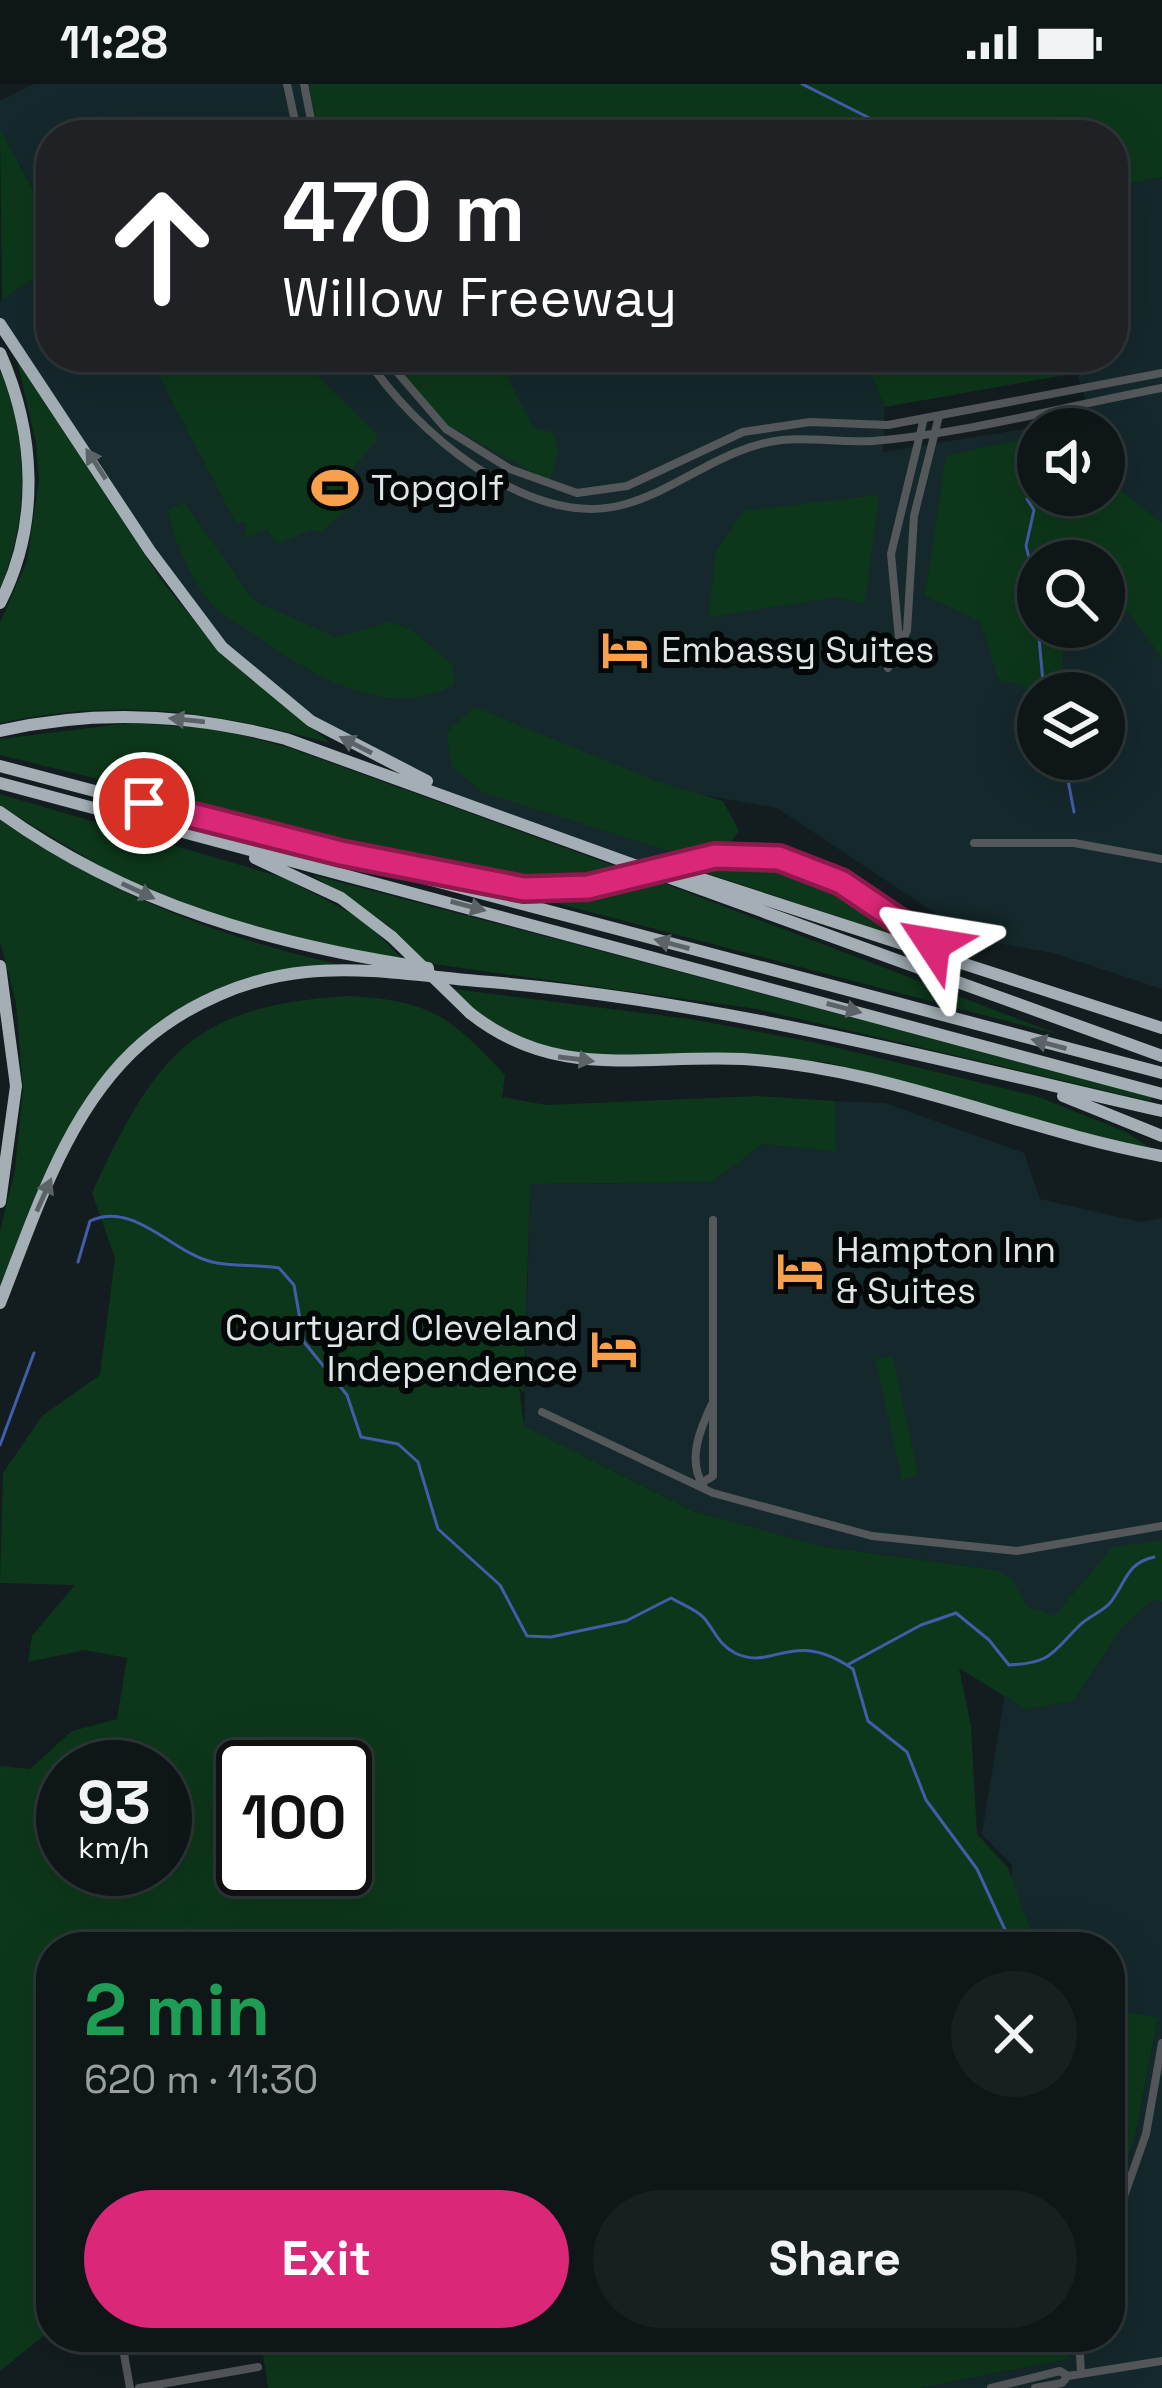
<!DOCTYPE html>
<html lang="en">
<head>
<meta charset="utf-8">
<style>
  :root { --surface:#0e1617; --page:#171f20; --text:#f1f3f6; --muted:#9b9fa1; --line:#2e3536; --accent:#db2777 }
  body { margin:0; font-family:"Space Grotesk",sans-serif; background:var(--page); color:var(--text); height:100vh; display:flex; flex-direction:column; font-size:45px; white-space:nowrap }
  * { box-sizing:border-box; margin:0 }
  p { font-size:39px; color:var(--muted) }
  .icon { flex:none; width:66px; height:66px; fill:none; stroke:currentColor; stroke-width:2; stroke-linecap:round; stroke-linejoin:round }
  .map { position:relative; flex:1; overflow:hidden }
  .panel { position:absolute; left:36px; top:1848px; width:1089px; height:420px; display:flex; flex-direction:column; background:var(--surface); border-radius:48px; box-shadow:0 12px 48px #0002,0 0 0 3px var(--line) }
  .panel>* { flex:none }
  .hud { position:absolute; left:36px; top:36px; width:1092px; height:252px; border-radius:48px; box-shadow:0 12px 48px #0002,0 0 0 3px var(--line); background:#202124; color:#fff; overflow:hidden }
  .controls { position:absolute; left:1017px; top:324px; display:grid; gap:24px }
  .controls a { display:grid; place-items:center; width:108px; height:108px; border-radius:50%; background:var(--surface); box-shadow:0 12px 48px #0002,0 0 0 3px var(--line); font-size:60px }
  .speed { position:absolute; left:36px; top:1656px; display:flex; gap:24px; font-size:60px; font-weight:700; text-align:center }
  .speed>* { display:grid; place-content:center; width:156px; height:156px; border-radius:50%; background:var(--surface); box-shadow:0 12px 48px #0002,0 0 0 3px var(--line); line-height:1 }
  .speed small { font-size:30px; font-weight:400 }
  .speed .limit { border:6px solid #111; border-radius:18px; background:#fff; color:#111 }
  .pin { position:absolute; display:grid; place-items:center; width:102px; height:102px; color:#fff; margin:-51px; border:6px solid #fff; border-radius:50%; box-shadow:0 3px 12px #0007 }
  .me { position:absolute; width:132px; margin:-66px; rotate:303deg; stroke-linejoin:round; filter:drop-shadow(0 0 9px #0008) }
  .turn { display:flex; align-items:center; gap:42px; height:252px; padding:0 48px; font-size:54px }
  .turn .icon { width:156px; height:156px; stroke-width:2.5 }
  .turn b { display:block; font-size:84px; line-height:102px }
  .round { display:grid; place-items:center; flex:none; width:126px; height:126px; border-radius:63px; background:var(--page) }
  .summary { display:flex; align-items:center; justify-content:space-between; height:204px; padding:0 48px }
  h1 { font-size:72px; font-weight:700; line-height:90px; color:#1e9e55 }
  .button { display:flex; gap:24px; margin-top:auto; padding:24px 48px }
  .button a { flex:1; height:138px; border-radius:72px; background:var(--accent); color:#fff; font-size:48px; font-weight:700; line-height:138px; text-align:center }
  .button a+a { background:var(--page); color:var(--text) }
  .status { display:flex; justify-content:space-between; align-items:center; height:84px; padding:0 60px; background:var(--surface); direction:ltr }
  .status svg { height:33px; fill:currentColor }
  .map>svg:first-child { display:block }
  .built { fill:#15282b; fill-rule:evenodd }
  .green { fill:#0d371a; fill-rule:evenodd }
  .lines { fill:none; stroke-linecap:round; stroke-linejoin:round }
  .stream { stroke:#425da9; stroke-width:3 }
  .minor { stroke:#54585b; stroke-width:8 }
  .motorway { stroke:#a3aeb5; stroke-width:12 }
  .motorway-bridge { stroke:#a3aeb5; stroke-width:12 }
  .oneway { fill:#5b6367 }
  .route-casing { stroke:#8e194d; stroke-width:30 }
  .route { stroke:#db2777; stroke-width:21 }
  .labels { text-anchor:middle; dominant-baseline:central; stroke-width:12; stroke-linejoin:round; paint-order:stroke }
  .poi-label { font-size:36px; fill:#dfe6e7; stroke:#040707; text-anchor:start }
</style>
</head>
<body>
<div class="status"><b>11:28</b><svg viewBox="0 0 49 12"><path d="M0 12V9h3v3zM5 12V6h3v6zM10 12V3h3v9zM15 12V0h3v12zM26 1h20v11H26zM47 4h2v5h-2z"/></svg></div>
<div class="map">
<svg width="1162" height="2304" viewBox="0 0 1162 2304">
  <rect width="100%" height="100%" fill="#131d1f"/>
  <path class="built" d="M 33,0 L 422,0 L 457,51 L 51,51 L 51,137 L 0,45 L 0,17 Z
    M 1162,93 L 1162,905 L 1053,869 L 974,855 L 777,724 L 681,707 L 667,791 L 460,715 L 311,637 L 222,563 L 0,240 L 0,217 L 51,183 L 51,273 L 863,273 L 885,323 L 883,368 L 1091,334 L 1072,273 L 1113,273 L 1113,103 ZM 1038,345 L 1104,345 L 1104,411 L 1038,411 ZM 1038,477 L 1104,477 L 1104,543 L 1038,543 ZM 1038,609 L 1104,609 L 1104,675 L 1038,675 Z
    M 835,1017 L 885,1019 L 1024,1069 L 1040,1115 L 1140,1138 L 1162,1134 L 1162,2304 L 920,2304 L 1067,2275 L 1073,2253 L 1110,2253 L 1110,2123 L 1135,2052 L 1158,1935 L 1110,1925 L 1110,1863 L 1030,1863 L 1012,1829 L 1012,1781 L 982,1750 L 1004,1616 L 995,1486 L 826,1463 L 693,1427 L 524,1342 L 530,1100 L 712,1098 L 763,1060 L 836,1066 Z"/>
  <path class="green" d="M 309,0 L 1162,0 L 1162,93 L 1113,103 L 1113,51 L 319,51 Z
    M 0,45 L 42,122 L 51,119 L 51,183 L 2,216 Z
    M 149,273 L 299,273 L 376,350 L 376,357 L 347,392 L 362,412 L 321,448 L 311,446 L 278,460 L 267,446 L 245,454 L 246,437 L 236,439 Z
    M 388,273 L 525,273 L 513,280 L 508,295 L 533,343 L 554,350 L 558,368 L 550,398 L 446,340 Z
    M 863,273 L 1072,273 L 1077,289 L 885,323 Z
    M 17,276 L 162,497 L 213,560 L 330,659 C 212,627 121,613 0,639 L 0,539 L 27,477 L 39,397 L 36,359 Z
    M 0,286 C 29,356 29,434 0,505 Z
    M 1038,352 L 1038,411 L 1104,411 L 1104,384 L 1117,403 L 1162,439 L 1162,574 L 1128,528 L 1104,532 L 1104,477 L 1038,477 L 1038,543 L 1065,543 L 1061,609 L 1038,609 L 1038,628 L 1023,601 L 999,596 L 980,537 L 925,512 L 946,372 Z
    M 879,411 L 865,520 L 837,513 L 709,533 L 715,470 L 744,427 Z
    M 184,418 L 254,517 L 336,553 L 390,538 L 413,547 L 453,581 L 454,601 C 388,637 312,592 257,552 C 243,542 223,532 211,519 C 190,495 175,457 167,427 Z
    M 474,623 L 659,698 L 723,717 L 739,747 L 728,762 L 680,770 L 484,709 L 451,682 L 447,648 Z
    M 130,639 L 217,645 L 287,663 L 629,787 L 577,800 L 513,796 L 0,671 L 0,655 Z
    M 0,710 L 284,794 L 364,836 L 401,874 L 262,849 L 119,793 L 0,722 Z
    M 0,736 C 104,807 213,852 337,880 C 116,900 77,1021 0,1202 L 0,1148 L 15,1086 L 23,1005 L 16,919 L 0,857 Z
    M 748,776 C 817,786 858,814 912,857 L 688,783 Z
    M 313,791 L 1152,1013 L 1150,1017 L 757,925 L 426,879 L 389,842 Z
    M 650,794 L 1060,951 L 510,807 L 580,810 Z
    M 452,905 L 690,935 L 813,958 L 1036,1012 L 1124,1047 L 1158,1069 L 827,978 L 726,969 L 585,972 L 537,962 L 490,938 Z
    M 350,912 C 433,917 450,933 505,991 L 502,1013 L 546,1021 L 758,1012 L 835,1017 L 836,1067 L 763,1060 L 712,1098 L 530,1100 L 524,1309 L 519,1304 L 524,1342 L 693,1427 L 826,1463 L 995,1486 L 1011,1494 L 1027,1522 L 1055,1532 L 1112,1463 L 1162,1456 L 1162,1517 L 1152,1516 L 1120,1545 L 1074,1617 L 1025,1625 L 959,1584 L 971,1642 L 977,1750 L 1008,1784 L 1029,1842 L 1044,1863 L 51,1863 L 51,2070 L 34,2072 L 51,2246 L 0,2287 L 0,1682 L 30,1685 L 72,1647 L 117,1635 L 127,1574 L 85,1566 L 28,1578 L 32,1552 L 75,1501 L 0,1499 L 3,1389 L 42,1332 L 100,1291 L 115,1174 L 92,1109 C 156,972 190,921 350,912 ZM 63,1683 L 165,1683 L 165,1785 L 63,1785 ZM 243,1683 L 345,1683 L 345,1785 L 243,1785 Z
    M 893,1272 L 918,1391 L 902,1396 L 875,1275 Z
    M 1110,1925 L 1158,1934 L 1135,2052 L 1110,2123 Z
    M 277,2253 L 1073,2253 L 1068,2275 L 920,2304 L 268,2304 L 263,2270 L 267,2265 L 282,2265 Z"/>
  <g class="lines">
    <path class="stream" d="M 802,0 L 903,51
      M 1027,415 L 1034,426 L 1026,462 L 1038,509
      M 1038,543 L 1044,609
      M 1064,675 L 1074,728
      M 78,1178 L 90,1137 C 133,1116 173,1169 212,1178 C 233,1183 258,1180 279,1184 L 294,1201 L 304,1258 L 347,1311 L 361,1353 L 398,1360 L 418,1378 L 438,1445 L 500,1501 L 527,1552 L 551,1553 L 626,1537 L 671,1514 C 681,1520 696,1525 704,1534 C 715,1547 718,1560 735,1569 C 773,1588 792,1543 853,1585 L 868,1637 L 907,1668 L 926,1716 L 977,1785 L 1013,1863
      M 0,1361 L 34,1269
      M 849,1580 L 921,1541 L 956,1529 L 989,1556 L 1009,1581 C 1053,1579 1052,1568 1080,1541 C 1088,1533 1102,1528 1110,1519 C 1126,1499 1126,1479 1154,1473"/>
    <path class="minor" d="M 287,0 L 298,51
      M 304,0 L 314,51
      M 366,273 C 412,345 528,446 622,421 C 679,406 721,363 782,356 C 812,353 843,359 873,357 C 969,349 1067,322 1162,304
      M 384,273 L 446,345 L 510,385 L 577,409 L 627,402 L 743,348 L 810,338 L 888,341 L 1162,289
      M 899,555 L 891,470 L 924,334
      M 888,584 L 907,547 L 914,432 L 939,332
      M 974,759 L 1074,759 L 1162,775
      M 542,1328 L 713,1409 L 872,1452 L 1017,1467 L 1162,1442
      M 703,1398 L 713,1392 L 713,1136
      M 703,1401 C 687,1376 700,1345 712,1320
      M 1110,2152 L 1146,2050 L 1162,1959
      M 121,2253 L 130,2304
      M 1079,2253 L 1081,2289
      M 139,2304 L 258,2283
      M 991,2304 L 1060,2287 L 1068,2292
      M 1035,2304 L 1062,2299 L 1068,2292 L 1162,2277"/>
    <path class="motorway" d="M 0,240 L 150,467 L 222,563 L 311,637 L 427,697
      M 0,269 C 35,348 41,439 0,519
      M 0,647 C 96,625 192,630 286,655 L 1162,972
      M 0,682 L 1162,989
      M 0,699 L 1162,1010
      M 0,728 C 129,821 273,861 428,884
      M 715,772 C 825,763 865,830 955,870
      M 255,774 L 341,814 L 392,853
      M 380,775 L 525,805 L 603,800
      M 668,784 L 1162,944
      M 0,882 L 16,1002 L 0,1118
      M 470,929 C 557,998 642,970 743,975 C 889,984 1020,1046 1162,1072
      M 1063,1012 L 1162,1052
      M 0,1219 C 35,1131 67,1024 142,959 C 187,920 246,894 306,888 C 362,882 421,892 477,897 C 710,915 935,975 1162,1027"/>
    <path class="motorway-bridge" d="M 603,800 L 715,772
      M 392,853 L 470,929"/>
  </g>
  <defs><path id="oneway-solid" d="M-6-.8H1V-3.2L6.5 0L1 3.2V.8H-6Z" transform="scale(3)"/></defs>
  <g class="oneway">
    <use href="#oneway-solid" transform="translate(96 380) rotate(-123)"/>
    <use href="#oneway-solid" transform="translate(187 636) rotate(-174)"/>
    <use href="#oneway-solid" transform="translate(356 661) rotate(-153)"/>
    <use href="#oneway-solid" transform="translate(138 807) rotate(25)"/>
    <use href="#oneway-solid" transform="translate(468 822) rotate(15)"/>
    <use href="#oneway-solid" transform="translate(672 860) rotate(-165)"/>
    <use href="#oneway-solid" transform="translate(844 924) rotate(15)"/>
    <use href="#oneway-solid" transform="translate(1049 960) rotate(-165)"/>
    <use href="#oneway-solid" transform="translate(576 975) rotate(7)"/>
    <use href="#oneway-solid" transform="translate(44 1111) rotate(-66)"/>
  </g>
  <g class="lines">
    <defs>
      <path id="route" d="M 144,719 L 341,769 L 524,805 L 588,803 L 715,772 L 779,774 L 841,798 L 933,860"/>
    </defs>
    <use href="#route" class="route-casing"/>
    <use href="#route" class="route"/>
  </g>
  <defs>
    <symbol id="stadium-bare" viewBox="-9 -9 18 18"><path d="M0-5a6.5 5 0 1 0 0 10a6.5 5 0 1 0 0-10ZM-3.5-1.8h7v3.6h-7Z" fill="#f8a04b" stroke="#040707" stroke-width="2.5" paint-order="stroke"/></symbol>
    <symbol id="hotel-bare" viewBox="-9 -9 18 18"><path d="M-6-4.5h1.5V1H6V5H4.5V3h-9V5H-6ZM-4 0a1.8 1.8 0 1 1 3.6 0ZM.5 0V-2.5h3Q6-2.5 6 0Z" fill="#f8a04b" stroke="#040707" stroke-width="2.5" paint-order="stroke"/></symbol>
  </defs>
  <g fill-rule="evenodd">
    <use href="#stadium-bare" x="302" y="371" width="66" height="66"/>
    <use href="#hotel-bare" x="592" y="533" width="66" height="66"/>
    <use href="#hotel-bare" x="767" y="1154" width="66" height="66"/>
    <use href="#hotel-bare" x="581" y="1232" width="66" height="66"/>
  </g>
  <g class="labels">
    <g class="poi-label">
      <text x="371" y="404">Topgolf</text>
      <text x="661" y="566">Embassy Suites</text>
      <text x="836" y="1166">Hampton Inn<tspan x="836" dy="41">&amp; Suites</tspan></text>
      <text x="578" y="1244" text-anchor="end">Courtyard Cleveland<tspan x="578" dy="41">Independence</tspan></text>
    </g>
  </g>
</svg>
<div class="controls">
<a><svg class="icon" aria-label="sound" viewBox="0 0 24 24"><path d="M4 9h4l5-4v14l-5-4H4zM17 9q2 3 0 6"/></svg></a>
<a><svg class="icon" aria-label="search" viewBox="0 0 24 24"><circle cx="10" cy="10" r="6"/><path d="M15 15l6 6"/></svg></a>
<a><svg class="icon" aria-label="layers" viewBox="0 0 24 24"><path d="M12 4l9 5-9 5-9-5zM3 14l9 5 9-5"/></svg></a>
</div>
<div class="speed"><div>93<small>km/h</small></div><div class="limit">100</div></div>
<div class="pin" style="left:144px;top:719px;background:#d93025"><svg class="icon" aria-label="arrive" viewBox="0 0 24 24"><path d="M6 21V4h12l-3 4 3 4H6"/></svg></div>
<svg class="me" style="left:933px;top:860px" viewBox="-20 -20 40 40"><path d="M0-17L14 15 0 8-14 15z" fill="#db2777" stroke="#fff" stroke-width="4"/></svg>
<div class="hud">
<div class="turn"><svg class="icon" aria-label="ahead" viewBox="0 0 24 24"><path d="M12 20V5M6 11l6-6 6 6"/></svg><div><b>470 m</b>Willow Freeway</div></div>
</div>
<section class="panel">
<div class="summary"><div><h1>2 min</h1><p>620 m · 11:30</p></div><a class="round"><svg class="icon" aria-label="close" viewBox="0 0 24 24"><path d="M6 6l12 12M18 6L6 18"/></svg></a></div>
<div class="button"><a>Exit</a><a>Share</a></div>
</section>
</div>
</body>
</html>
